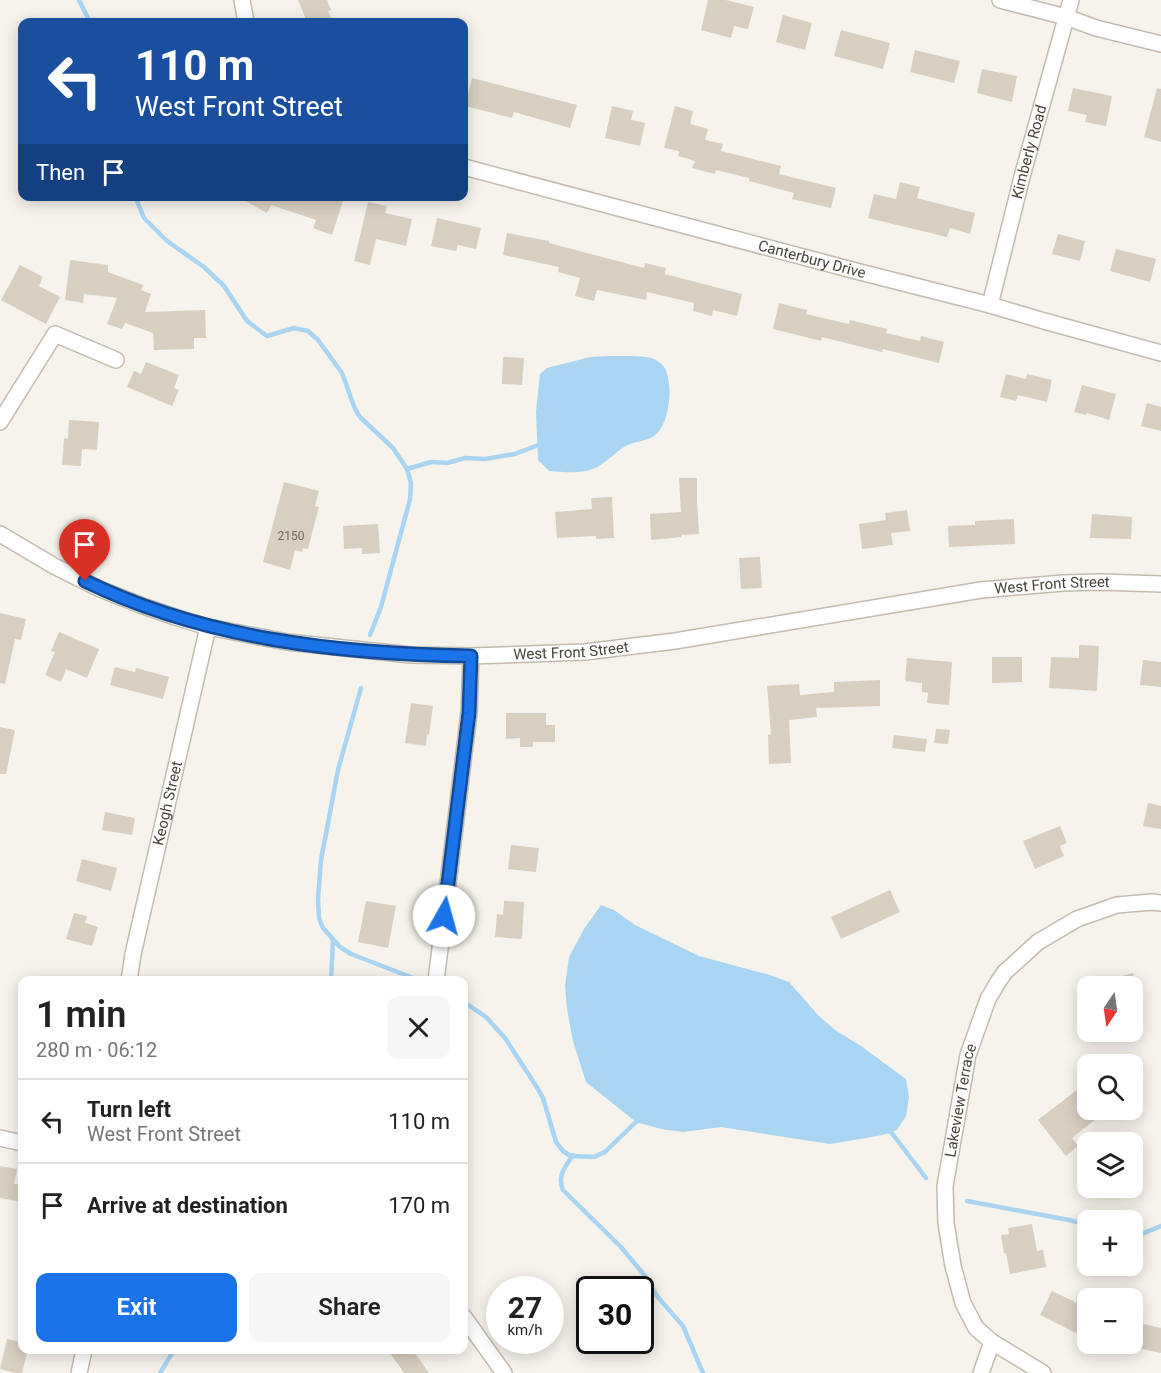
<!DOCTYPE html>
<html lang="en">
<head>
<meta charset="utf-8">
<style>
  :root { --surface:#fff; --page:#f6f6f6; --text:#222; --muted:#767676; --line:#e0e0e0; --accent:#1a73e8 }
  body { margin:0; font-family:Roboto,sans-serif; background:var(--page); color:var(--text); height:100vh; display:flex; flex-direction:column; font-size:22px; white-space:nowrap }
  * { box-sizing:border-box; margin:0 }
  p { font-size:20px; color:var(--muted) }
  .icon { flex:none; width:33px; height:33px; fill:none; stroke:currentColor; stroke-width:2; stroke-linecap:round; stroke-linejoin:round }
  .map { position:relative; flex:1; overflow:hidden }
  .side { position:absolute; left:18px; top:976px; width:450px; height:378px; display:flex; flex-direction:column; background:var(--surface); border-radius:12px; box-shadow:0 3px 15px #0003 }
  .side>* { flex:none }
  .top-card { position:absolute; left:18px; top:18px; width:450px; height:183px; border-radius:12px; box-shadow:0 3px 15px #0003; background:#1a4fa0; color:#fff; overflow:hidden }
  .needle { width:39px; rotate:193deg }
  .buttons { position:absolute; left:1077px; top:976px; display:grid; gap:12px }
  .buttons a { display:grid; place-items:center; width:66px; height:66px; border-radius:12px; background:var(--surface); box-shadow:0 3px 15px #0003; font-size:30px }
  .speed { position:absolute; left:486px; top:1276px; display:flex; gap:12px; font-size:30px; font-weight:700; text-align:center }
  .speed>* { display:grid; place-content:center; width:78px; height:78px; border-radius:50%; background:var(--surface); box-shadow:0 3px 15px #0003; line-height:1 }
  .speed small { font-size:15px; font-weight:400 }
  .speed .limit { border:3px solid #111; border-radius:9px; background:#fff; color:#111 }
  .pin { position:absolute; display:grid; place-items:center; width:51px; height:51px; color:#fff; margin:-62px -26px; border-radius:50% 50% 50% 0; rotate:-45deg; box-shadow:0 0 6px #0007 }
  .pin .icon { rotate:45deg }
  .me { position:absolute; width:66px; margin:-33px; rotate:7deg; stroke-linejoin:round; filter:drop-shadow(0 0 4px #0008) }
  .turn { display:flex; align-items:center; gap:21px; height:126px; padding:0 18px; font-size:27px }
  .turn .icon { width:78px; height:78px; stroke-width:2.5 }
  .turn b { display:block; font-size:42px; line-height:51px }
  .then { display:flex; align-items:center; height:57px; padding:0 18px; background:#0003; gap:12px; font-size:22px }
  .round { display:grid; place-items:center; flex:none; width:63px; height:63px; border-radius:12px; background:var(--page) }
  .summary { display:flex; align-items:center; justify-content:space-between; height:102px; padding:0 18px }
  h1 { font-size:36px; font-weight:600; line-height:45px }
  .button { display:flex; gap:12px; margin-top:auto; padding:12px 18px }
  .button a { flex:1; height:69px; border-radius:12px; background:var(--accent); color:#fff; font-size:24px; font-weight:600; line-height:69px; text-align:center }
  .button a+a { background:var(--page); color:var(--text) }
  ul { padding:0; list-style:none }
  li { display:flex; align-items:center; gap:18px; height:84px; padding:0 18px; border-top:2px solid var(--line) }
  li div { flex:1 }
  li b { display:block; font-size:22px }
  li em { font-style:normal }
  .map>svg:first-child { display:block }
  .water { fill:#a9d4f2 }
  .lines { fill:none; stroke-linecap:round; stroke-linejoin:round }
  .stream { stroke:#a9d4f2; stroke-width:4.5 }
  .building { fill:#d8cfc1 }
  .minor-casing { stroke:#c2bbae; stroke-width:18 }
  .minor { stroke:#fff; stroke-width:15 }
  .route-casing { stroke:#114b97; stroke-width:15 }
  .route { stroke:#1a73e8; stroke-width:10 }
  .labels { text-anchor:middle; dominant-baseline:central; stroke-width:5; stroke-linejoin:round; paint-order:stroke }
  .number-label { font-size:12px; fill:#6e675b }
  .street-label { font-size:15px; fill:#4b4439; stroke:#fff }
</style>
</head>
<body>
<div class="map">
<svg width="1161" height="1373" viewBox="0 0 1161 1373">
  <rect width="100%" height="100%" fill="#f6f3ec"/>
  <path class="water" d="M 608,356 C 618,356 647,355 654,359 C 657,360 663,365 664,367 C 674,382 670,426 654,436 C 647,441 636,441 628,445 C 617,450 609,460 599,466 C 584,475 566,472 549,471 L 538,460 L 536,412 L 540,374 L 547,368 L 590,357 Z
    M 601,905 L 614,910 L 635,925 L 699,956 L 770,975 L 789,982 L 819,1016 L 835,1030 L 861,1046 L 906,1079 L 909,1097 L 906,1116 L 897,1130 L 883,1135 L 830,1144 L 721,1127 L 683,1132 L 661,1129 L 636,1122 L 586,1082 L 573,1041 L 567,1009 L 565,986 L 569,957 L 584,929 Z"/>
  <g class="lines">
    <path class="stream" d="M 79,0 L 90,22
      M 135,196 L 144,218 L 167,241 L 204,267 L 224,286 L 247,321 L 267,336 L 294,328 L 308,331 L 318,340 L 342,373 L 355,409 L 360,417 L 393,448 L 407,469 L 411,483 L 410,499 L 381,607 L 370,635
      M 407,469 L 431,462 L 447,463 L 465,458 L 485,459 L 515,454 L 541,444
      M 361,688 L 338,770 L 321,860 L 318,899 L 319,918 L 323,928 L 340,947 L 351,954 L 421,981
      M 331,981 L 333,940
      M 464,1002 L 486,1017 L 505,1038 L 538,1089 L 543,1098 L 556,1142 L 563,1151 L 571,1156 L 594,1157 L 605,1152 L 636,1122 L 640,1120
      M 885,1130 L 891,1132 L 926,1178
      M 573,1155 C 565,1167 557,1176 563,1190 L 621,1247 L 645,1276 L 657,1296 L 683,1326 L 703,1373
      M 967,1201 L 1069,1220 L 1088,1225
      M 1132,1238 L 1161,1226
      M 160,1373 L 174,1350"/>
  </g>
  <path class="building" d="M 298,0 L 327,0 L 331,10 L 328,11 L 333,22 L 307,22 Z
    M 708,0 L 726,0 L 754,7 L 748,29 L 734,26 L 731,38 L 701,30 Z
    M 783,15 L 812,23 L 805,50 L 776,42 Z
    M 841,30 L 890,43 L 883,69 L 834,56 Z
    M 915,50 L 960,61 L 954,83 L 910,72 Z
    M 982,69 L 1017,76 L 1012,102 L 977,93 Z
    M 472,78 L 577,105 L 570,128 L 514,112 L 512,118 L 465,106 Z
    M 1073,88 L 1112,96 L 1106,126 L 1085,122 L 1087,115 L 1068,111 Z
    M 1157,88 L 1161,89 L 1161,142 L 1144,137 Z
    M 612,106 L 633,111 L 631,120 L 645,123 L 640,146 L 605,138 Z
    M 675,106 L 693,111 L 690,124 L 708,129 L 705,140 L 723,144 L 721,151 L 781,166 L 779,174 L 836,188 L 831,208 L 792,199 L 794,193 L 749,181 L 749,178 L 716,170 L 715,174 L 692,168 L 695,161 L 678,156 L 679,151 L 664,148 Z
    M 900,182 L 920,187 L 917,198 L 975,213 L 970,234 L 950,228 L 947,237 L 868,218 L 874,194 L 896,199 Z
    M 237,196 L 331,196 L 343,201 L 332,235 L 313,228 L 316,220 L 271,205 L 267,213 Z
    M 368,202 L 387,206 L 385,213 L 412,219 L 406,246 L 376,239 L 370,265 L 354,261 Z
    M 437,218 L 481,228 L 476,249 L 458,245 L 456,251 L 431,246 Z
    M 507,233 L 549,241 L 549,243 L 644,268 L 645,263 L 666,268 L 665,274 L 742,294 L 737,316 L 713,310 L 712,316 L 693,311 L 694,303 L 647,292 L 646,300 L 597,290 L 594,301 L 575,296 L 580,278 L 558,272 L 559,267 L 503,255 Z
    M 1058,234 L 1085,241 L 1080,261 L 1052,254 Z
    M 1116,249 L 1156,259 L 1150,282 L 1110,271 Z
    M 70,260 L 108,265 L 108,272 L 143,285 L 141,290 L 151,294 L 145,312 L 205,310 L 206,338 L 194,338 L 194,349 L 154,350 L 153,333 L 125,323 L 122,329 L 107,324 L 117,298 L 84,294 L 83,303 L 65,300 Z
    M 20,265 L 43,277 L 39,286 L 60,297 L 46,324 L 1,300 Z
    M 779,303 L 807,310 L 806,314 L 849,324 L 850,320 L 887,329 L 886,333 L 920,341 L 921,336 L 944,342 L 939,363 L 883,349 L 882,352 L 822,337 L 821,341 L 773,329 Z
    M 503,357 L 524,358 L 522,385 L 502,384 Z
    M 146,362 L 179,375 L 174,388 L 179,390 L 172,406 L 127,387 L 134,371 L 141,374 Z
    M 1006,374 L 1026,379 L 1027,374 L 1052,380 L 1047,402 L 1018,395 L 1016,401 L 1000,397 Z
    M 1082,385 L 1116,394 L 1109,420 L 1087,413 L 1086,415 L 1074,412 Z
    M 1147,403 L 1161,407 L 1161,431 L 1141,426 Z
    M 69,420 L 99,422 L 97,450 L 82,449 L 81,466 L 62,465 L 64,438 L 68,439 Z
    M 679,478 L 697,478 L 697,500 L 699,534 L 681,535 L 681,537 L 651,540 L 650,514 L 681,512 Z
    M 284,482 L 319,491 L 315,506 L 319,507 L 308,549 L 303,548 L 302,552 L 295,550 L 290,570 L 263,562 Z
    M 612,497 L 614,538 L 596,539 L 596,536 L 557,538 L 555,512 L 592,509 L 591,498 Z
    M 907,510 L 910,531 L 891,533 L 893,545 L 862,549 L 859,524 L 886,520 L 885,513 Z
    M 1092,514 L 1132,517 L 1131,539 L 1090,538 Z
    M 1014,519 L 1015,544 L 949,547 L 948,526 L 975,525 L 975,521 Z
    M 378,524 L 380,553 L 362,554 L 362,548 L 344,549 L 343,526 Z
    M 760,557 L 762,588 L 741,589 L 739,558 Z
    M 0,613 L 26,619 L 21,640 L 15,639 L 5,684 L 0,683 Z
    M 59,632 L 99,649 L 87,678 L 66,669 L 61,682 L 45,675 L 55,652 L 51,651 Z
    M 1079,645 L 1099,646 L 1097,691 L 1049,688 L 1051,657 L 1079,658 Z
    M 992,657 L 1022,657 L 1022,682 L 992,683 Z
    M 907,658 L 952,662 L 949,705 L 927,703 L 928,693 L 922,692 L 922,683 L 905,681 Z
    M 1143,660 L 1161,662 L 1161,687 L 1140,685 Z
    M 115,667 L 135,672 L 136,668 L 169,677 L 163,699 L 110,685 Z
    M 880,680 L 880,706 L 816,708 L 817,717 L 789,720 L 791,763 L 769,764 L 768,735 L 771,734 L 767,686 L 799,684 L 800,695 L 834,692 L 834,682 Z
    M 411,703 L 433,706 L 429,735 L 427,734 L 426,746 L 405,743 Z
    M 506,713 L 546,713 L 546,725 L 555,725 L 555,742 L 533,742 L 533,747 L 520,747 L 520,738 L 506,739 Z
    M 0,727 L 15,730 L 6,774 L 0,774 Z
    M 936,729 L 950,730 L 948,744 L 934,743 Z
    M 894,735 L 927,739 L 925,752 L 892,748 Z
    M 1148,803 L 1161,806 L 1161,829 L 1143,826 Z
    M 105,812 L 135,818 L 132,835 L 102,830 Z
    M 1060,826 L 1067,843 L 1060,846 L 1064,856 L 1035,869 L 1023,841 Z
    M 511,845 L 539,848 L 536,872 L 508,869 Z
    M 82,859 L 117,868 L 111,891 L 76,881 Z
    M 890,890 L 900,912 L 841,939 L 831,917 Z
    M 366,901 L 396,906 L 388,948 L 358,942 Z
    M 504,901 L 524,902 L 522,939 L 495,937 L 497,914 L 503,915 Z
    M 74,913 L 87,916 L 85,923 L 98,927 L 92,946 L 66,939 Z
    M 1133,973 L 1137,987 L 1095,987 L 1094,983 Z
    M 1078,1089 L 1088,1101 L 1088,1110 L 1107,1110 L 1072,1138 L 1078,1146 L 1066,1156 L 1038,1120 Z
    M 0,1166 L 17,1169 L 14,1184 L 22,1185 L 22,1202 L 0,1198 Z
    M 1032,1224 L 1037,1251 L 1043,1250 L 1046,1267 L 1010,1274 L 1006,1253 L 1004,1253 L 1001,1235 L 1009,1234 L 1008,1228 Z
    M 1052,1291 L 1088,1308 L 1076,1333 L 1040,1315 Z
    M 1135,1322 L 1161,1328 L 1161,1353 L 1132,1347 L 1132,1334 Z
    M 7,1339 L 22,1342 L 22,1350 L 28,1350 L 22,1373 L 15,1373 L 0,1369 Z
    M 388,1350 L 413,1350 L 429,1373 L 404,1373 Z"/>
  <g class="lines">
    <defs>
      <g id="minor">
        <path d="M 242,0 L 246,22"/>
        <path d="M 1000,0 L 1066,17 L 1096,28 L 1161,44"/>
        <path id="s1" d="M 464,167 L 856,271 L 990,305 L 1044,321 L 1161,353"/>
        <path id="s2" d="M 990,305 L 1023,173 L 1071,0"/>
        <path d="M 0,422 L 55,334 L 116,360"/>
        <path id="s3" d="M 0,534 L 54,566 L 100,589 L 143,606 L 175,617 L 208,627 L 287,642 L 411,655 L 471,656 L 585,652 L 675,641 L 981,590 L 1063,583 L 1101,582 L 1161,584"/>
        <path id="s4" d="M 129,981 L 133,954 L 208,627"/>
        <path d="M 436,981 L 469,713 L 471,656"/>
        <path d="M 0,1138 L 22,1143"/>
        <path d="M 464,1317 L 504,1373"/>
        <path d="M 79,1373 L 84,1350"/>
        <path d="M 981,1373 L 992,1342"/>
        <path id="s5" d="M 1043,1373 L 992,1342 L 976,1328 L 963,1303 L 953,1266 L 946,1223 L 945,1186 L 968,1055 L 988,999 L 998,982 L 1005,972 L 1038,942 L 1077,919 L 1117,905 L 1152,902 L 1161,903"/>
      </g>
    </defs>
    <use href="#minor" class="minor-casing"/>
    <use href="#minor" class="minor"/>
  </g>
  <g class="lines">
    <defs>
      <path id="route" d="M 85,581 C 204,639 339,654 471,656 L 469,713 L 444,916"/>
    </defs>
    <use href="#route" class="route-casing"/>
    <use href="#route" class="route"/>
  </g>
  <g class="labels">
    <g class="number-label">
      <text x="291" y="536">2150</text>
    </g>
    <g class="street-label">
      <text stroke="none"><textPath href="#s2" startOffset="158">Kimberly Road</textPath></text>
      <text stroke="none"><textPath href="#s1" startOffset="360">Canterbury Drive</textPath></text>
      <text stroke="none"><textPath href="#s3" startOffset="1080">West Front Street</textPath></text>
      <text stroke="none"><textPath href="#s3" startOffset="594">West Front Street</textPath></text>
      <text stroke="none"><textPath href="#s4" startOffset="182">Keogh Street</textPath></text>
      <text stroke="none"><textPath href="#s5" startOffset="315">Lakeview Terrace</textPath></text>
    </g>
  </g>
</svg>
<div class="buttons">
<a><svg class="needle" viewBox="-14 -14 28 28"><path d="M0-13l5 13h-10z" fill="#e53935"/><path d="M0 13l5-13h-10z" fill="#767676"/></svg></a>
<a><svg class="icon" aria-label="search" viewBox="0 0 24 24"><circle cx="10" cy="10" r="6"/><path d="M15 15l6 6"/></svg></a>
<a><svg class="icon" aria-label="layers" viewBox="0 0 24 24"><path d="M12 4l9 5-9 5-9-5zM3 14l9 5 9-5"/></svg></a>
<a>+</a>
<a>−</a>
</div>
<div class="speed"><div>27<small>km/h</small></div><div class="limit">30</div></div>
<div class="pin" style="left:85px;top:581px;background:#d93025"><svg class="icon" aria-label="arrive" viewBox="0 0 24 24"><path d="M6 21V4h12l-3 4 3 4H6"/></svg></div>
<svg class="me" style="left:444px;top:916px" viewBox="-20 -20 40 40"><circle r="19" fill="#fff"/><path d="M0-13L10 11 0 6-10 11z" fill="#1a73e8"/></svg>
<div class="top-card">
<div class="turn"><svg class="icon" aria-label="left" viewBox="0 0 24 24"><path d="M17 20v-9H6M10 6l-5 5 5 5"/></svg><div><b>110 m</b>West Front Street</div></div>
<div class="then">Then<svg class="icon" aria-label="arrive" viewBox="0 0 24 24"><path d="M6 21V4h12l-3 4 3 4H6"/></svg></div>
</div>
<section class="side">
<div class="summary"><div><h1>1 min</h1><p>280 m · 06:12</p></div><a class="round"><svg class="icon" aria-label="close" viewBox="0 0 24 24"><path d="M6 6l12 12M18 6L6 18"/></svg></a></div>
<ul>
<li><svg class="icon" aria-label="left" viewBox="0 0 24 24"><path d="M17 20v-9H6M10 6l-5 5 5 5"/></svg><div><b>Turn left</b><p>West Front Street</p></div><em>110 m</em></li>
<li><svg class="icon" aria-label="arrive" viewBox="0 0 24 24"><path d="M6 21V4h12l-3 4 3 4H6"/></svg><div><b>Arrive at destination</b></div><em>170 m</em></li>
</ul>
<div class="button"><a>Exit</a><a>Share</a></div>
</section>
</div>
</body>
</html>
